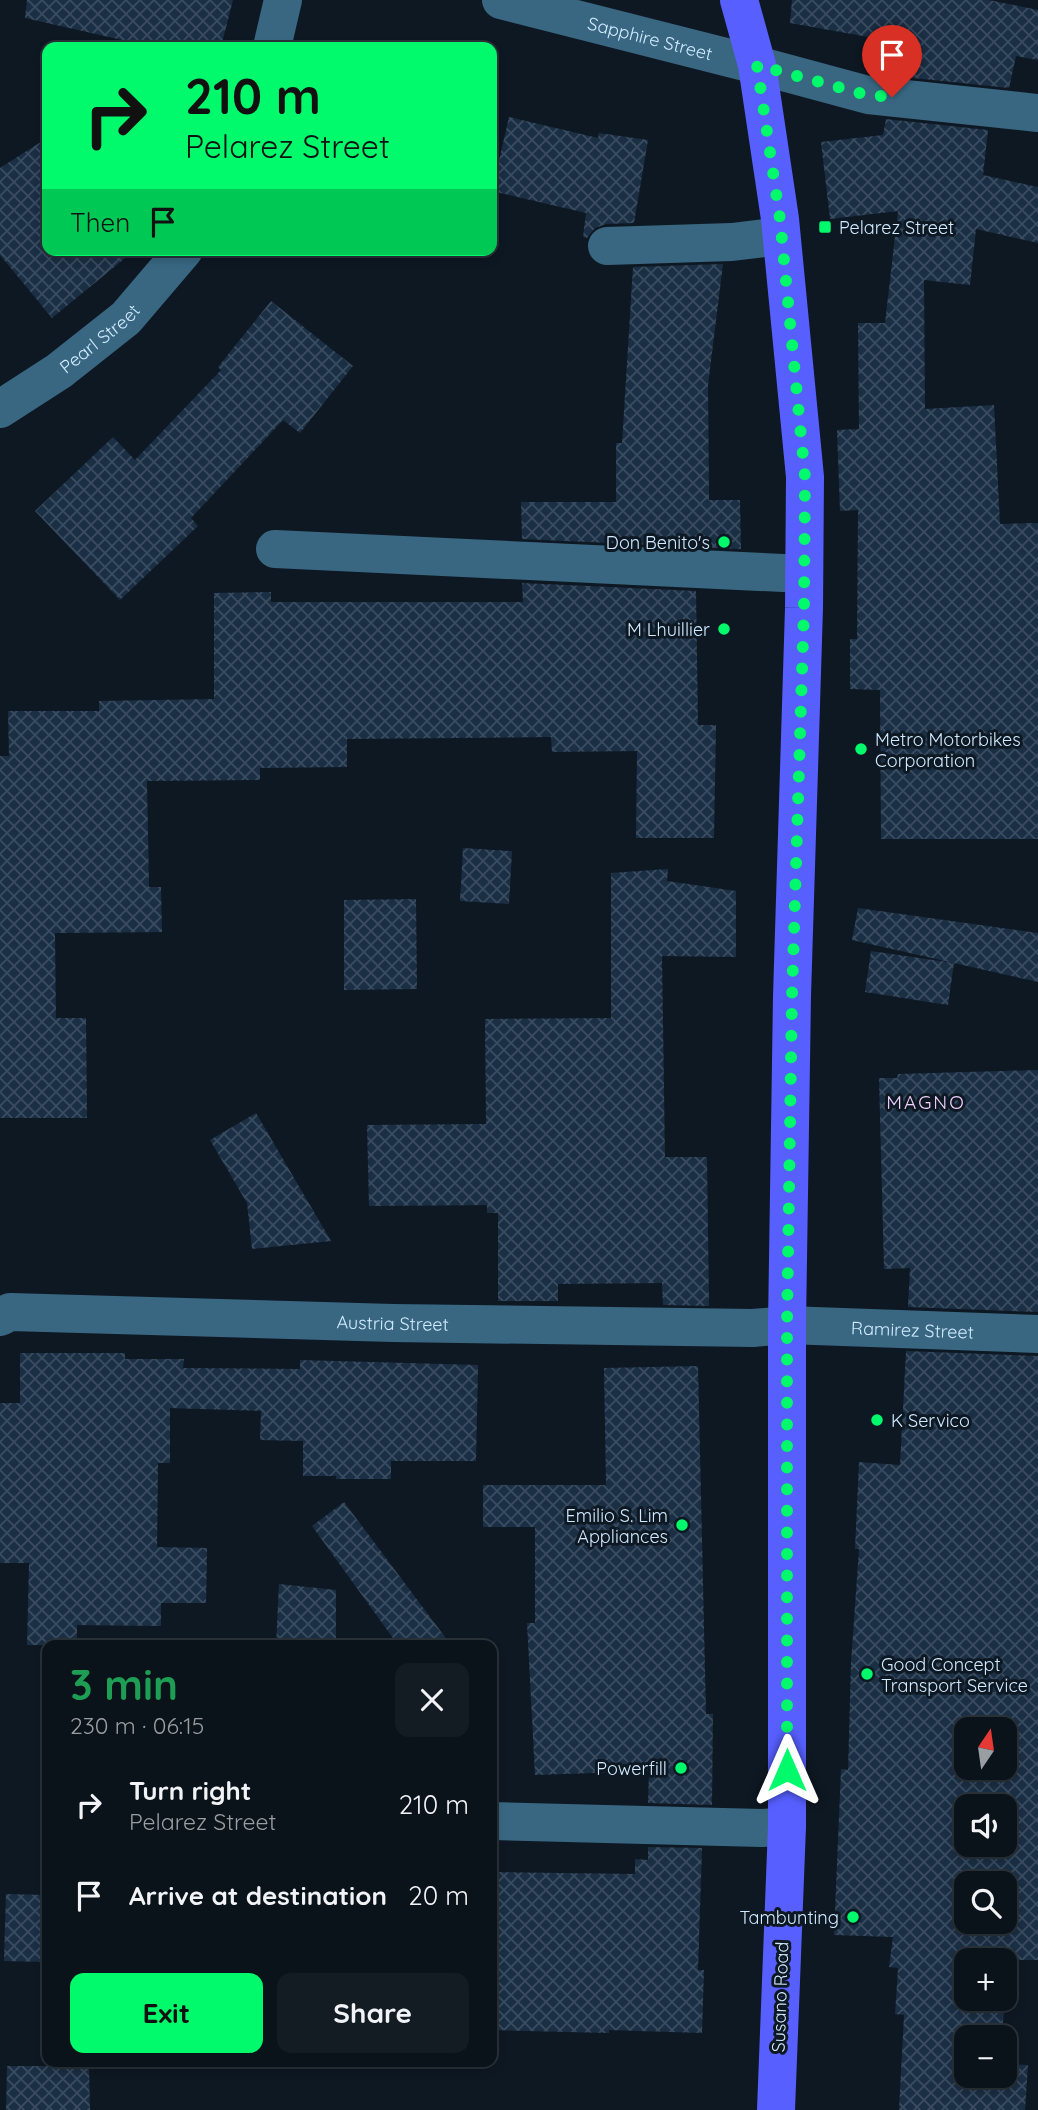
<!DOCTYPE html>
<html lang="en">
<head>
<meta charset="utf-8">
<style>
  :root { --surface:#0a121a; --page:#131b23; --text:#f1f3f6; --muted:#999ea2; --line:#2a3239; --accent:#01fa6b }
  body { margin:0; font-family:Quicksand,sans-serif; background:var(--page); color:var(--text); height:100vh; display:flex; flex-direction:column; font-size:26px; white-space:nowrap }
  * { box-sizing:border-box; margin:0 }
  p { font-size:23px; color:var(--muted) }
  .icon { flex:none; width:38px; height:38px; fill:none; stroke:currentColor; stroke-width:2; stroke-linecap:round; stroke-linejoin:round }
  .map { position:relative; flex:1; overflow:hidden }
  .panel { position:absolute; left:42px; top:1640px; width:455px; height:427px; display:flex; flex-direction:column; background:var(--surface); border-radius:14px; box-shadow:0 4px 10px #0003,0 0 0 2px var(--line) }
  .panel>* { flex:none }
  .top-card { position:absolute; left:42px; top:42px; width:455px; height:214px; border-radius:14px; box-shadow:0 4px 10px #0003,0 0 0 2px var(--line); background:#01fa6b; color:#111; overflow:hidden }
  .needle { width:46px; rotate:13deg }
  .buttons { position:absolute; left:954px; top:1717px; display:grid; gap:14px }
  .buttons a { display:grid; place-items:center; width:63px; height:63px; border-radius:14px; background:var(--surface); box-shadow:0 4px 10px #0003,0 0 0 2px var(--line); font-size:35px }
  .pin { position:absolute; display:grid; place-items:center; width:60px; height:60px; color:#fff; margin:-72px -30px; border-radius:50% 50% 50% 0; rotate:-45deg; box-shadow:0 0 7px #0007 }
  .pin .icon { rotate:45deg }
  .me { position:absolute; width:77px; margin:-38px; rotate:0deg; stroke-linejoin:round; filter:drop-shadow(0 0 5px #0008) }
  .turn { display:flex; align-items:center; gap:24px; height:147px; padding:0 28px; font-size:32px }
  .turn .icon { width:91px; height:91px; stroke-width:2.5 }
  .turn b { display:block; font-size:49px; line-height:60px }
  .then { display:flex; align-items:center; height:66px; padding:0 28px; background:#0003; gap:14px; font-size:26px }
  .round { display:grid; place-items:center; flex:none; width:74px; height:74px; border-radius:14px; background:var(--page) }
  .overview { display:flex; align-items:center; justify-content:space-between; height:119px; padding:0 28px }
  h1 { font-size:42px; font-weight:700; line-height:52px; color:#1e9e55 }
  .action { display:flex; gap:14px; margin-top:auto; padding:14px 28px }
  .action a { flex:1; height:80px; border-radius:14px; background:var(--accent); color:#111; font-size:28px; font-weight:700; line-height:80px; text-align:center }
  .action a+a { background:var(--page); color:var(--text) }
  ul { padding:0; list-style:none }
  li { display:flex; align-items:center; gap:21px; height:91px; padding:0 28px }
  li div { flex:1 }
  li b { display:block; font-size:26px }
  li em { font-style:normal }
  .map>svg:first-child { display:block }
  .building { fill:url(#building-cross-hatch); fill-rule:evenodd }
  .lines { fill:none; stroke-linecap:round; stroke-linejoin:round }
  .minor { stroke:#396782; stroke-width:38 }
  .major { stroke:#575fff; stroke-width:38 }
  .route { stroke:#01fa6b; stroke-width:12; stroke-dasharray:0 21.6 }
  .poi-dot { fill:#01fa6b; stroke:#0e1823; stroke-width:2.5 }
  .labels { text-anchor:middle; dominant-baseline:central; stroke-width:6; stroke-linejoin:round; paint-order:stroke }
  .street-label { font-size:18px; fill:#d0eaff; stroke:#0e1823 }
  .poi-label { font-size:18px; fill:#d0eaff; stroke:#0e1823; text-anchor:end }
  .neighbourhood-label { font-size:19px; letter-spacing:2px; fill:#f1d2ff; stroke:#0e1823 }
</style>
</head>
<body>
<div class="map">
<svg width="1038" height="2110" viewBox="0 0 1038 2110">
  <defs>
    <pattern id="building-cross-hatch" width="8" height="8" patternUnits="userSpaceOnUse" patternTransform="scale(1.75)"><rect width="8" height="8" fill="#1a2e44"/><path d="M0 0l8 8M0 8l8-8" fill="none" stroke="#3a4c60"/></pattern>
  </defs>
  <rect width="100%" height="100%" fill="#0e1823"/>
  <path class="building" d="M 27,0 L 233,0 L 221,47 L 153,47 L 25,18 Z
    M 792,0 L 989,0 L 1038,10 L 1038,60 L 1016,56 L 1009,88 L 895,76 L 902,43 L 790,23 Z
    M 509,117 L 598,138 L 599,133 L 648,140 L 634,223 L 606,224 L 595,228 L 587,238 L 583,237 L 586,213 L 492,191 Z
    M 886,119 L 988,130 L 983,175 L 1038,187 L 1038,243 L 976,229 L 970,285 L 924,280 L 925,409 L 994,405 L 1000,524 L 1038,523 L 1038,839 L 881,839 L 880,690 L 850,689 L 850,639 L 857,639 L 858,510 L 840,511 L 837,430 L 859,429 L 858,323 L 885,323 L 898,211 L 830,219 L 821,142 L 883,135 Z
    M 47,138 L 47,250 L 135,250 L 52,318 L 0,255 L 0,168 Z
    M 723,264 L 708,385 L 709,500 L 740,500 L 741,549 L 522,539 L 521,502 L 616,502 L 616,443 L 622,443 L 633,267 Z
    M 271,301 L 353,366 L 300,433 L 283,420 L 191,518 L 198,526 L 120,600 L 35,511 L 113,437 L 135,460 L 221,370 L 218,367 Z
    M 522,583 L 696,591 L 698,725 L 716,725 L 714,838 L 636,838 L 637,751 L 552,752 L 551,737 L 347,739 L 347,767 L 260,768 L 260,780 L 147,781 L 149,887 L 161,887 L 162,932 L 55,933 L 56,1018 L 86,1018 L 87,1118 L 0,1118 L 0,756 L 9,756 L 8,711 L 99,711 L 99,701 L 214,699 L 214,593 L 271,592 L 271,602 L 523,602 Z
    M 463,848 L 512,851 L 509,904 L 460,901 Z
    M 668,869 L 667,881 L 736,891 L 736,957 L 662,956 L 665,1157 L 707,1157 L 709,1306 L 663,1305 L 662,1283 L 558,1284 L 558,1301 L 498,1301 L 498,1213 L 487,1213 L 487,1205 L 369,1206 L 367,1125 L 486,1124 L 485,1019 L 611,1018 L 611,873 Z
    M 416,899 L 417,989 L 344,990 L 344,900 Z
    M 858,908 L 1038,933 L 1038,982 L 852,940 Z
    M 871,951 L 954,963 L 948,1005 L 865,992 Z
    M 1038,1070 L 1038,1312 L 908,1307 L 910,1268 L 884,1269 L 879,1078 L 897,1078 L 898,1074 Z
    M 256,1113 L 331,1241 L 252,1249 L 247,1203 L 210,1140 Z
    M 906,1351 L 1038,1356 L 1038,1960 L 1011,1960 L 1001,2037 L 966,2037 L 966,2076 L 1004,2076 L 1004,2064 L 1028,2065 L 1025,2110 L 899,2110 L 904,2015 L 895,2014 L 898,1968 L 889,1967 L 893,1937 L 834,1935 L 841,1769 L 848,1770 L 851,1663 L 859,1549 L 855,1549 L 859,1462 L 900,1465 ZM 966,1729 L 1004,1729 L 1004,1768 L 966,1768 ZM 966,1806 L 1004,1806 L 1004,1844 L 966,1844 ZM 966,1883 L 1004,1883 L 1004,1922 L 966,1922 ZM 966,1960 L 1004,1960 L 1004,1998 L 966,1998 Z
    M 20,1353 L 125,1353 L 125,1359 L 184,1359 L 183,1368 L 300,1369 L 300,1360 L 478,1365 L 476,1461 L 391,1461 L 391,1479 L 336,1479 L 336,1476 L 303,1476 L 303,1441 L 260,1440 L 261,1411 L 170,1408 L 170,1463 L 158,1463 L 157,1547 L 207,1548 L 206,1603 L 161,1603 L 161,1626 L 77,1625 L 77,1645 L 27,1645 L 29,1563 L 0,1563 L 0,1403 L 20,1403 Z
    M 698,1366 L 706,1714 L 713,1714 L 712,1805 L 648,1803 L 649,1771 L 535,1775 L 527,1623 L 535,1623 L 535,1527 L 483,1527 L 483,1485 L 606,1485 L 604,1368 Z
    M 344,1502 L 451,1645 L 398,1645 L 312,1526 Z
    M 279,1584 L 336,1590 L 336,1645 L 276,1645 Z
    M 648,1847 L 702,1848 L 698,1970 L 704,1970 L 702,2033 L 609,2030 L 609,2033 L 492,2030 L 492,1872 L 635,1874 L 635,1859 L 648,1860 Z
    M 6,1894 L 47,1895 L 47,1962 L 4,1961 Z
    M 7,2066 L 89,2066 L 90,2110 L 6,2110 Z"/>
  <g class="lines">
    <g class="minor">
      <path id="s1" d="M 501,0 L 757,65 L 868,95 L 1038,113"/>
      <path d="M 272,47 L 283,0"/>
      <path d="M 607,246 L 732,242 L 781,236"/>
      <path id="s2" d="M 0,409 L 59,371 L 126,318 L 184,250"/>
      <path d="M 275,549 L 804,574"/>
      <path id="s3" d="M 0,1317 L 10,1312 L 393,1323 L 753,1328 L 787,1325 L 1038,1334"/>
      <path d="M 492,1821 L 762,1828 L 787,1826"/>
    </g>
    <path class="major" d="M 739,0 L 757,65 L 780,219 L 805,477 L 804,608 L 792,996 L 787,1325 L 787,1826 L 776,2110"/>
  </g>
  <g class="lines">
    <path class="route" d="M 787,1770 L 787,1325 L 792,996 L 804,608 L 805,477 L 780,219 L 757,65 L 867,95 L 892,97"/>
  </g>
  <g class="poi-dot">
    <rect x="818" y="220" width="14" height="14" rx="3.5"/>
    <circle cx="724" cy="542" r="7"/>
    <circle cx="724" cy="629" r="7"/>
    <circle cx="861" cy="749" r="7"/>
    <circle cx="877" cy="1420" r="7"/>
    <circle cx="682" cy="1525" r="7"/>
    <circle cx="867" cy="1674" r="7"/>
    <circle cx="681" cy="1768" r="7"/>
    <circle cx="853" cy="1917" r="7"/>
  </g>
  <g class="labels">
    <g class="street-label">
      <text stroke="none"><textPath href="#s1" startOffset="154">Sapphire Street</textPath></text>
      <text stroke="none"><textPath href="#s2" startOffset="122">Pearl Street</textPath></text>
      <text stroke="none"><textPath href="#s3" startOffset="394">Austria Street</textPath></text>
      <text stroke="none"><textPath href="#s3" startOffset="914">Ramirez Street</textPath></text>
      <text transform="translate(780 1997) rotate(-88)">Susano Road</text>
    </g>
    <g class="poi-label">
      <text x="839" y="227" text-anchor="start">Pelarez Street</text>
      <text x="710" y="542">Don Benito's</text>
      <text x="710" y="629">M Lhuillier</text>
      <text x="875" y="739" text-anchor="start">Metro Motorbikes<tspan x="875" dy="21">Corporation</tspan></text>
      <text x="891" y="1420" text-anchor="start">K Servico</text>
      <text x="668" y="1515">Emilio S. Lim<tspan x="668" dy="21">Appliances</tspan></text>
      <text x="881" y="1664" text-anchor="start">Good Concept<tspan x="881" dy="21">Transport Service</tspan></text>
      <text x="667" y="1768">Powerfill</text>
      <text x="839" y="1917">Tambunting</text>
    </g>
    <g class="neighbourhood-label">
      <text x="926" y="1102">MAGNO</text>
    </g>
  </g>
</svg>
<div class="buttons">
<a><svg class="needle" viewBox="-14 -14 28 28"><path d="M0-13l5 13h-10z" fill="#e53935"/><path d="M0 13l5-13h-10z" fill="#999ea2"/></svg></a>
<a><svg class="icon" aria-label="sound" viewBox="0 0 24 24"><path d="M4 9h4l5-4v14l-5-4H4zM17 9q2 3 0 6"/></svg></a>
<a><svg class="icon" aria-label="search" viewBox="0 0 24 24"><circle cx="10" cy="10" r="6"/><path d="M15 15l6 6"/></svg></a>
<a>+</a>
<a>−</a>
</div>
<div class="pin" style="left:892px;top:97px;background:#d93025"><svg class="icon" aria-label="arrive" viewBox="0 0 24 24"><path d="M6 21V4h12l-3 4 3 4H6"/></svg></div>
<svg class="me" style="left:787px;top:1770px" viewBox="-20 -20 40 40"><path d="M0-17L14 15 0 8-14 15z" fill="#01fa6b" stroke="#fff" stroke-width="4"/></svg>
<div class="top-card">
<div class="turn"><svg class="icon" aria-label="right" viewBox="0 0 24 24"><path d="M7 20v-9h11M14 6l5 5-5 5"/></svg><div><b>210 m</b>Pelarez Street</div></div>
<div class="then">Then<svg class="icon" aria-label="arrive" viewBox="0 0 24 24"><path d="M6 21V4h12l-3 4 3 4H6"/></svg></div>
</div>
<section class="panel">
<div class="overview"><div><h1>3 min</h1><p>230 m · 06:15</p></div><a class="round"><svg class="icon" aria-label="close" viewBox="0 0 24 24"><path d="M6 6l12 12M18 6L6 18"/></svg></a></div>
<ul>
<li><svg class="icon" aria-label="right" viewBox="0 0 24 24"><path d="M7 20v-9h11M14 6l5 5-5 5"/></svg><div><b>Turn right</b><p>Pelarez Street</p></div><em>210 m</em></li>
<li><svg class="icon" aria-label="arrive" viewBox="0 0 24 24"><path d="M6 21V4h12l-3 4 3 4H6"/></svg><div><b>Arrive at destination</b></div><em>20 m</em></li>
</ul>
<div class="action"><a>Exit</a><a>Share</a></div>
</section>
</div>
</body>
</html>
